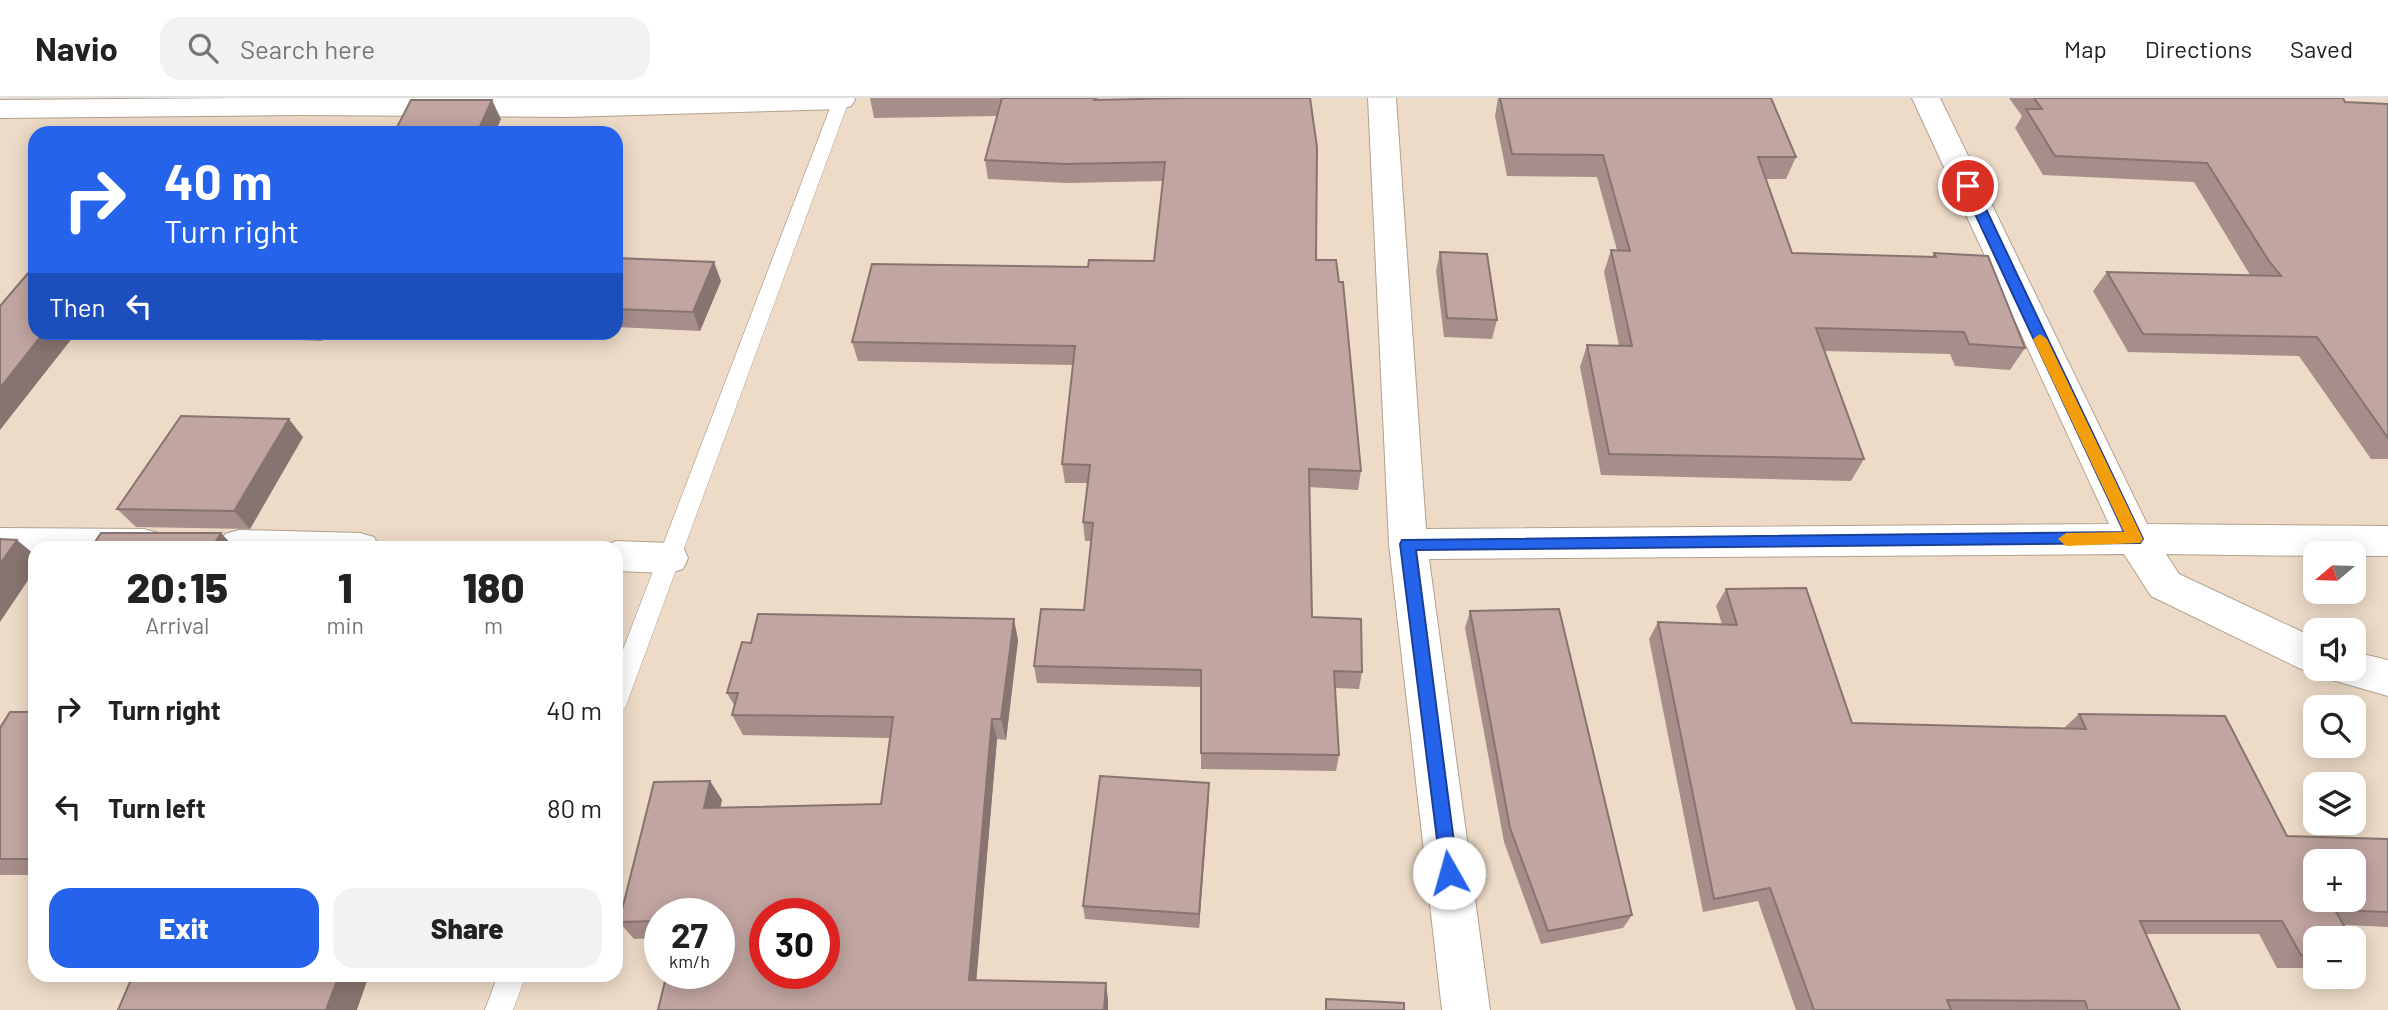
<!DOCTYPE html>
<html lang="en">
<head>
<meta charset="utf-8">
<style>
  :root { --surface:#fff; --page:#f2f2f2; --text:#222; --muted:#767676; --line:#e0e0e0; --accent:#2563eb }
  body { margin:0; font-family:Barlow,sans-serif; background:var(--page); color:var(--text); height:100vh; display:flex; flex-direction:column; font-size:26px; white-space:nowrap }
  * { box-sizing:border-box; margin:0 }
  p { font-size:23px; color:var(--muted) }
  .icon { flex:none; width:38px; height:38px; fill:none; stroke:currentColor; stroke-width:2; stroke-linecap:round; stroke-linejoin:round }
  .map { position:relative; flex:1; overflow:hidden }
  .side { position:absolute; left:28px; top:443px; width:595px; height:441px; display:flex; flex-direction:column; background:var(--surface); border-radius:21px; box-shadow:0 4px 18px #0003 }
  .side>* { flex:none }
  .banner { position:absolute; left:28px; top:28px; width:595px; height:214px; border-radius:21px; box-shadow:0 4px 18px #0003; background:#2563eb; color:#fff; overflow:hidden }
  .needle { width:46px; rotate:251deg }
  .controls { position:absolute; left:2303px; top:443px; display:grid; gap:14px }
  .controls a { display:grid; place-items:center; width:63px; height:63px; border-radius:14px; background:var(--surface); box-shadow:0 4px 18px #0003; font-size:35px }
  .speed { position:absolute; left:644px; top:800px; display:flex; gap:14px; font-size:35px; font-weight:700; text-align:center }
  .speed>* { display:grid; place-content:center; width:91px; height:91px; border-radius:50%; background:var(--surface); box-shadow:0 4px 18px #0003; line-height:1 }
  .speed small { font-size:18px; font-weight:400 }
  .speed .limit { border:10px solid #d22; background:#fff; color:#111 }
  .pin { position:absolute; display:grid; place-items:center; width:60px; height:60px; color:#fff; margin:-30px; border:4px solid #fff; border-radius:50%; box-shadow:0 2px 7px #0007 }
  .me { position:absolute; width:77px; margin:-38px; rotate:353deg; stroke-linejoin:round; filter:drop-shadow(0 0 5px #0008) }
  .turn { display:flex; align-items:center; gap:24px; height:147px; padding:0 21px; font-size:32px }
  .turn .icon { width:91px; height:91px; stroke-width:2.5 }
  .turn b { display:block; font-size:49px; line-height:60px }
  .then { display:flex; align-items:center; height:66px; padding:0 21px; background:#0003; gap:14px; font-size:26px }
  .eta { display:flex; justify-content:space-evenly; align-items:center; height:119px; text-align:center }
  .eta b { font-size:42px; font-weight:800; line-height:49px }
  .button { display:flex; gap:14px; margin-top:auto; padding:14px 21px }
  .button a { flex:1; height:80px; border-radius:21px; background:var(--accent); color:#fff; font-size:28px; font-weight:800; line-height:80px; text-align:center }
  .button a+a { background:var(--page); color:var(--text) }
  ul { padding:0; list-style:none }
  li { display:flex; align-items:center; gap:21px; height:98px; padding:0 21px }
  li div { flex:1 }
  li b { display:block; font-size:26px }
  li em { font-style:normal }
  header { display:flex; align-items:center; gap:42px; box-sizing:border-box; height:98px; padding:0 35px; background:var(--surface); border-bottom:2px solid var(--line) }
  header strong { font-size:33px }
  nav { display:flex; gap:38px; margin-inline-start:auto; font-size:24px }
  .search { width:490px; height:63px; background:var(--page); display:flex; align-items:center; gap:18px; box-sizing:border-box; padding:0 24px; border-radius:21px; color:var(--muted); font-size:26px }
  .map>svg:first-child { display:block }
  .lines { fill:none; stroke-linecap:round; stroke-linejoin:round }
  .service-casing { stroke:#b2a18e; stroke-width:1 }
  .minor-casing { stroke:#b2a18e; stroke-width:2 }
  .service { fill:#fff; fill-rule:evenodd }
  .minor { fill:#fff; fill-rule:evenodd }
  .wall { fill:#a68e8a }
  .shaded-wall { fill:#877470 }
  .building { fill:#c1a5a0; stroke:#877470; stroke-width:2; fill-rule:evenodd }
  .route { fill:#2563eb; stroke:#184099; stroke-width:2 }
  .slow { fill:#f59e0b }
</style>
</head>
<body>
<header>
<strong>Navio</strong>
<div class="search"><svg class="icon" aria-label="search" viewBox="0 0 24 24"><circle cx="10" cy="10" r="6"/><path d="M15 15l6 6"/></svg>Search here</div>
<nav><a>Map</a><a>Directions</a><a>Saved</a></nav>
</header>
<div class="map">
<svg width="2388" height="912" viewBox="0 0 2388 912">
  <rect width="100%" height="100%" fill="#eddbc7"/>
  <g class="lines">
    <defs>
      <path id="service" d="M 834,0 L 850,0 L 628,602 L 625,610 L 616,613 L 616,570 Z
        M 498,877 L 526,877 L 513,912 L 485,912 Z"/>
      <path id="minor" d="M 241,0 L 854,0 L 855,2 L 851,8 L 841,11 L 567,19 L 300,17 L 0,20 L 0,2 Z
        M 1368,0 L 1396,0 L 1426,431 L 2109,426 L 1912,0 L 1940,0 L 2147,426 L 2388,428 L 2388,458 L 2354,458 L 2354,455 L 2315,455 L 2315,458 L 2166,456 L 2179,476 L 2315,540 L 2315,570 L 2354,570 L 2354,554 L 2388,562 L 2388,598 L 2332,582 L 2327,572 L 2315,576 L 2301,571 L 2151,498 L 2124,456 L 1429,461 L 1490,912 L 1442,912 L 1389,446 Z
        M 0,430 L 144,431 L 158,435 L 163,446 L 161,450 L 35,450 L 35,460 L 0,460 Z
        M 239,432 L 360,435 L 374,439 L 379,450 L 221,450 L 220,447 L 225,436 Z
        M 616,443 L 669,445 L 683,449 L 688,460 L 683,471 L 669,475 L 616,473 L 616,450 L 601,450 Z"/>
    </defs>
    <use href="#service" class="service-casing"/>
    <use href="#minor" class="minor-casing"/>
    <use href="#service" class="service"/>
    <use href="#minor" class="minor"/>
  </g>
  <path class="wall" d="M 870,0 L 1098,0 L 1098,2 L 1316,162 L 1361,373 L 1358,392 L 1309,389 L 1312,519 L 1362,574 L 1359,591 L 1335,590 L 1339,657 L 1336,673 L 1201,671 L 1201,589 L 1037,585 L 1034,568 L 1084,512 L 1091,443 L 1085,443 L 1083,424 L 1088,385 L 1065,385 L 1062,366 L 1073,267 L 858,263 L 852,244 L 1088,169 L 1154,163 L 1163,83 L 1066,85 L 988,81 L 985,62 L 997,18 L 874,20 Z
    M 1498,0 L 1771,0 L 1796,59 L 1786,81 L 1766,81 L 1792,155 L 1932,159 L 1934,155 L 2025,250 L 2010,272 L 1955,268 L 1950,256 L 1824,253 L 1864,361 L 1851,383 L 1601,377 L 1580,269 L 1587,247 L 1619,248 L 1604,174 L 1611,152 L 1617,152 L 1597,79 L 1507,78 L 1495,18 Z
    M 2009,0 L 2343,0 L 2345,4 L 2388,6 L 2388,361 L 2371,361 L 2299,258 L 2128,254 L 2093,193 L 2107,174 L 2250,177 L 2194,84 L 2043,77 L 2015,30 L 2022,18 Z
    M 1440,154 L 1497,222 L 1492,241 L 1444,239 L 1436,173 Z
    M 616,160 L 721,183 L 700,233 L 616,229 Z
    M 202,234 L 327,234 L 321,243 L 205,238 Z
    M 303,339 L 250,431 L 136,429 L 117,411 Z
    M 1726,491 L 1852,625 L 2064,630 L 2079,616 L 2287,738 L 2388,741 L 2388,829 L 2344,827 L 2315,840 L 2315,870 L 2277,870 L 2259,836 L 2146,836 L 2180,912 L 1796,912 L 1758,803 L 1703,814 L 1649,541 L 1658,524 L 1722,526 L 1716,508 Z
    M 1470,513 L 1632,817 L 1623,830 L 1541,846 L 1504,744 L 1465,530 Z
    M 1018,542 L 1006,642 L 997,641 L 976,882 L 1108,901 L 1108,912 L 658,912 L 719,816 L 660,816 L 660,840 L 634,841 L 619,824 L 710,683 L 722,702 L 720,710 L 881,706 L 890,640 L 743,637 L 732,617 L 734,607 L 727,595 Z
    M 35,614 L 35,777 L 0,777 L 0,630 Z
    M 1209,685 L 1199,830 L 1085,821 L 1083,808 Z"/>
  <path class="shaded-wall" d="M 492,2 L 501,21 L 495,35 L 477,35 Z
    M 714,164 L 721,183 L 700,233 L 693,214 Z
    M 44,234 L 77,234 L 0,332 L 0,290 Z
    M 315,234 L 327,234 L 321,243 Z
    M 289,321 L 303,339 L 250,431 L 234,413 Z
    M 221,435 L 235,450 L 215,445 Z
    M 17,442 L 35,457 L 35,472 L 0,524 L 0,466 Z
    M 1014,521 L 1018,542 L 1006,642 L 1001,621 Z
    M 992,621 L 997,641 L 975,898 L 969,882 Z
    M 710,683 L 722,702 L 716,729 L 704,710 Z
    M 1209,685 L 1209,700 L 1199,830 L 1199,816 Z
    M 339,877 L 369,877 L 357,912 L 326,912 Z
    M 1106,885 L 1108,901 L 1108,912 L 1104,912 Z"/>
  <path class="building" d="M 1002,0 L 1095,0 L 1094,2 L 1182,0 L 1310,0 L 1317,49 L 1316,162 L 1336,162 L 1339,184 L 1343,184 L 1361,373 L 1309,371 L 1312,519 L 1361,521 L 1362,574 L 1334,573 L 1339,657 L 1201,655 L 1201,572 L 1034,568 L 1041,511 L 1084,512 L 1093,425 L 1083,424 L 1090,367 L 1062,366 L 1075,248 L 852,244 L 872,166 L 1088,169 L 1089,162 L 1154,163 L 1165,64 L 1065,66 L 985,62 Z
    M 1500,0 L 1771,0 L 1796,59 L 1758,59 L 1792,155 L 1936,159 L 1934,155 L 1988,158 L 2025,250 L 1969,246 L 1964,234 L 1816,230 L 1864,361 L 1609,356 L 1587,247 L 1632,248 L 1611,152 L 1630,153 L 1603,57 L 1512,56 Z
    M 2034,0 L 2343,0 L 2345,4 L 2388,6 L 2388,340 L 2317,239 L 2143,236 L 2107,174 L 2281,178 L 2269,163 L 2207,65 L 2055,58 L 2026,11 L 2042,11 Z
    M 411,2 L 492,2 L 477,35 L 394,35 Z
    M 1440,154 L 1487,156 L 1497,222 L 1447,220 Z
    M 616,160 L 714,164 L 693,214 L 616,211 Z
    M 35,167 L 35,234 L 44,234 L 0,290 L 0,208 Z
    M 181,318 L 289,321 L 234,413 L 117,411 Z
    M 101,435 L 221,435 L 215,445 L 290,447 L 289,450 L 91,450 Z
    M 0,441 L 17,442 L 0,466 Z
    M 1806,490 L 1852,625 L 2086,631 L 2079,616 L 2225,618 L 2287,738 L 2388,741 L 2388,814 L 2335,812 L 2351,840 L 2315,840 L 2315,857 L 2301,857 L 2282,823 L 2140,823 L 2180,912 L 2088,912 L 2085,903 L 1947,902 L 1951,912 L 1814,912 L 1770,790 L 1714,801 L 1658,524 L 1737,527 L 1726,491 ZM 2315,763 L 2354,763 L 2354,802 L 2315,802 Z
    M 1559,511 L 1632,817 L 1548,833 L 1510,730 L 1470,513 Z
    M 758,516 L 1014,521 L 1001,621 L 992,621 L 969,882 L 1106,885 L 1104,912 L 658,912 L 667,875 L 719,875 L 719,816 L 660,816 L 660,823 L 619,824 L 654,684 L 710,683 L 704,710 L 881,706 L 893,619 L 732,617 L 738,595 L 727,595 L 742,544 L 751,545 ZM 765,816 L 824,816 L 824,875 L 765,875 Z
    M 10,614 L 35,614 L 35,695 L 33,698 L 35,698 L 35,761 L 0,761 L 0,630 Z
    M 1100,678 L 1209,685 L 1199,816 L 1083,808 Z
    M 2354,845 L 2360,857 L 2354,857 Z
    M 133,877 L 339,877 L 326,912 L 118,912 Z
    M 1326,901 L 1404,905 L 1404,912 L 1326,912 Z"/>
  <path class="route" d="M 1968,84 L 1975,88 L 2143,441 L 2140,445 L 1416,452 L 1458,775 L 1456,781 L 1449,784 L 1442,781 L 1400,446 L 1402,442 L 2124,434 L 1962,88 Z"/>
  <path class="slow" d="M 2040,236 L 2047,241 L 2143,441 L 2140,445 L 2066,448 L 2058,441 L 2066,435 L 2124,434 L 2033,241 Z"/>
</svg>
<div class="controls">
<a><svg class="needle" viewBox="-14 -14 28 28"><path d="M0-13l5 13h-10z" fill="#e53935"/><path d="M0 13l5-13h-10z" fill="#767676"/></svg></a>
<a><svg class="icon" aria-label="sound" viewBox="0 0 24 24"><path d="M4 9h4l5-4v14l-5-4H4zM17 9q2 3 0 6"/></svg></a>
<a><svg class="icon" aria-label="search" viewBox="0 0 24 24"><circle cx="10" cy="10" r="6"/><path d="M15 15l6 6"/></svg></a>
<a><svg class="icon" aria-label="layers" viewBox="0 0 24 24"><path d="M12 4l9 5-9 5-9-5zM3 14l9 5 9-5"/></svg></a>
<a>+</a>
<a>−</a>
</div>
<div class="speed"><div>27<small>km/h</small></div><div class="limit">30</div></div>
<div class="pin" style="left:1968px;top:88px;background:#d93025"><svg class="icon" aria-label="arrive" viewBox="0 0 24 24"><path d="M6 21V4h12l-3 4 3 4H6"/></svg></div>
<svg class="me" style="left:1449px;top:775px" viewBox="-20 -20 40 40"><circle r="19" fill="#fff"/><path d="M0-13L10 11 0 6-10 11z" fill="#2563eb"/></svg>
<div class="banner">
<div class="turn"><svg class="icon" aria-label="right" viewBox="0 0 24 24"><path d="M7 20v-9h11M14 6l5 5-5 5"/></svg><div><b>40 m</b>Turn right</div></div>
<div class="then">Then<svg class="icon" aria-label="left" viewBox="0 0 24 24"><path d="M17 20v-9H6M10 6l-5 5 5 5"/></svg></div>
</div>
<section class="side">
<div class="eta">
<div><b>20:15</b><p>Arrival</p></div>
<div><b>1</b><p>min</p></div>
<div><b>180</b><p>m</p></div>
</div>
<ul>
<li><svg class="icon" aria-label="right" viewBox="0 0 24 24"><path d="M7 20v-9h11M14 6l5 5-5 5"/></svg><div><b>Turn right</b></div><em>40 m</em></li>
<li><svg class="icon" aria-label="left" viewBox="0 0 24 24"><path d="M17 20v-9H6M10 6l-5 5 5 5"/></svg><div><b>Turn left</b></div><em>80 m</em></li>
</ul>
<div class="button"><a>Exit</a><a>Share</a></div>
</section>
</div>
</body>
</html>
